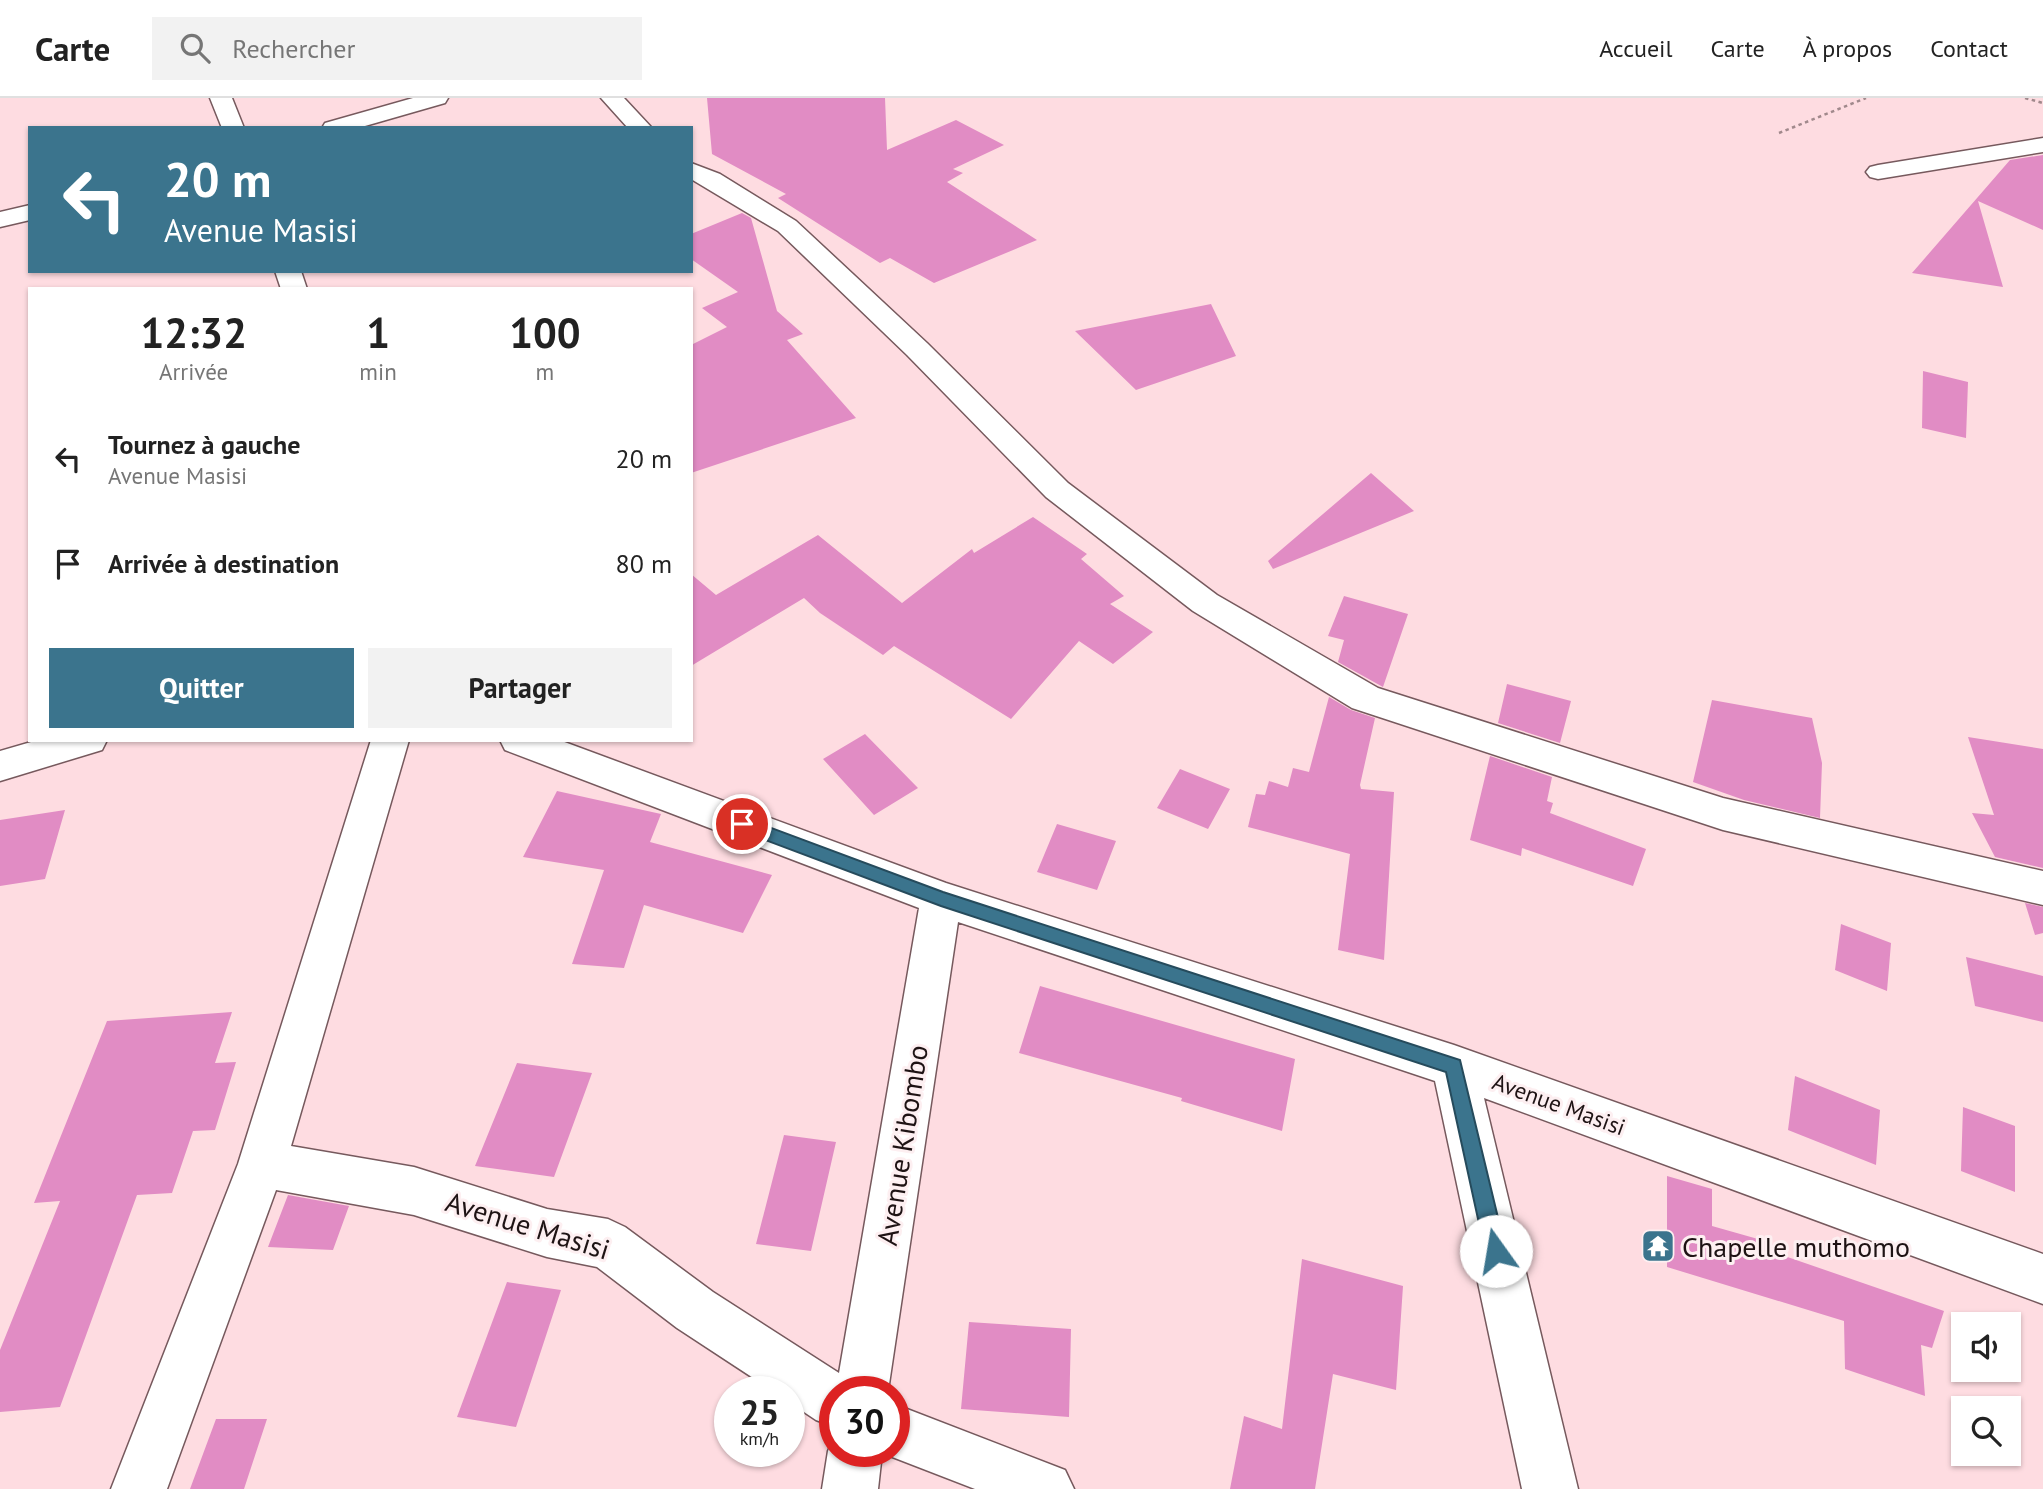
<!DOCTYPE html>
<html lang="fr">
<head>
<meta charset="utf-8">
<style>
  :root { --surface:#fff; --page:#f2f2f2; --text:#222; --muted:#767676; --line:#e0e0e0; --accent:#3b748d }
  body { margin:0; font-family:"PT Sans",sans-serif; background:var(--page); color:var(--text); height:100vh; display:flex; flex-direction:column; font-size:26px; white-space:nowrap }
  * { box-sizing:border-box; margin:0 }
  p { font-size:23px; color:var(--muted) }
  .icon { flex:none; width:38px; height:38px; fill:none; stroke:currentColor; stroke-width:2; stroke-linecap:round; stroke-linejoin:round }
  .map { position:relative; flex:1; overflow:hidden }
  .side { position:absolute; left:28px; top:189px; width:665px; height:455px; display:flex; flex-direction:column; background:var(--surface); border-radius:0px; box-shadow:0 2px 5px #0004 }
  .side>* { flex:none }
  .banner { position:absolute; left:28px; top:28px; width:665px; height:147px; border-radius:0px; box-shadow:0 2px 5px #0004; background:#3b748d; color:#fff; overflow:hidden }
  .fabs { position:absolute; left:1951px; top:1214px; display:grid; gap:14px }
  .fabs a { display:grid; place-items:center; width:70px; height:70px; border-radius:0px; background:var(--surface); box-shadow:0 2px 5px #0004; font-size:35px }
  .speed { position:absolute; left:714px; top:1278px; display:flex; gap:14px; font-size:35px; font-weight:700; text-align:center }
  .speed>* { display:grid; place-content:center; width:91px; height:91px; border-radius:50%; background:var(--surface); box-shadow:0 2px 5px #0004; line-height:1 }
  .speed small { font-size:18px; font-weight:400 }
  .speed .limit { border:10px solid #d22; background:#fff; color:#111 }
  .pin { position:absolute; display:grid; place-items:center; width:60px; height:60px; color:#fff; margin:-30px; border:4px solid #fff; border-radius:50%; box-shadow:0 2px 7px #0007 }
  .me { position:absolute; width:77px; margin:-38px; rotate:347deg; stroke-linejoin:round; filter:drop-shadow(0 0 5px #0008) }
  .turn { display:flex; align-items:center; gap:24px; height:147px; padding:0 21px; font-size:32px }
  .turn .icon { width:91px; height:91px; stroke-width:2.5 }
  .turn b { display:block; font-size:49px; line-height:60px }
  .eta { display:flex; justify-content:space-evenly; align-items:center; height:119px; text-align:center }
  .eta b { font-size:42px; font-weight:700; line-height:49px }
  .primary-button { display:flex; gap:14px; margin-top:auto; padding:14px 21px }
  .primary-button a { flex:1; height:80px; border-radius:0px; background:var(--accent); color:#fff; font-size:28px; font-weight:700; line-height:80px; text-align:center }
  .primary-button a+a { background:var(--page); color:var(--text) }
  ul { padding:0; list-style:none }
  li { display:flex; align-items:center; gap:21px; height:105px; padding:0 21px }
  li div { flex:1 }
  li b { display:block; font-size:26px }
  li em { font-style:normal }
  header { display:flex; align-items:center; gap:42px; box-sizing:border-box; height:98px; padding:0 35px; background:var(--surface); border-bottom:2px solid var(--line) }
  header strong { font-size:33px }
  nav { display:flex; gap:38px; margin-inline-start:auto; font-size:24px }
  .search { width:490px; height:63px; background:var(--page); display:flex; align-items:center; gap:18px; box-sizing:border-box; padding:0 24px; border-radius:0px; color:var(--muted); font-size:26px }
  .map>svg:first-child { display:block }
  .building { fill:#e18cc4 }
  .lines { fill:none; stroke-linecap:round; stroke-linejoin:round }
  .street-casing { stroke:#76595d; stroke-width:3 }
  .path { stroke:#a1898c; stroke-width:2.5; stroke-dasharray:3.5 3.5; stroke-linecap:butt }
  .street { fill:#fff; fill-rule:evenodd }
  .route { fill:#3b748d; stroke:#264b5c; stroke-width:2 }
  .labels { text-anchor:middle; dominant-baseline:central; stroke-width:6; stroke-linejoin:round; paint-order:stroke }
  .street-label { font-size:23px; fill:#1e1314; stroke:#fdeff1 }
  .near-street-label { font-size:28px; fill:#1e1314; stroke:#fdeff1 }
  .near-poi-label { font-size:28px; fill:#1e1314; stroke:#fdeff1; text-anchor:start }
</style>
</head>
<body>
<header>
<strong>Carte</strong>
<div class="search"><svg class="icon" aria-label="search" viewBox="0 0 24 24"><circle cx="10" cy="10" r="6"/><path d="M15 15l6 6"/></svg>Rechercher</div>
<nav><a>Accueil</a><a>Carte</a><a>À propos</a><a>Contact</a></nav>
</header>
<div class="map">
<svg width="2043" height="1391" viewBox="0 0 2043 1391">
  <rect width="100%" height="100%" fill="#fedce1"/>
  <path class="building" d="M 707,0 L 885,0 L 887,52 L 956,22 L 1004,47 L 953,71 L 963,75 L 947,84 L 1037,142 L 934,185 L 890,160 L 880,165 L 778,100 L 786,96 L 712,56 Z
    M 2043,57 L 2043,132 L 1978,103 L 2003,189 L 1912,175 L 2010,62 Z
    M 742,115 L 751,120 L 777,213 L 803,236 L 787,242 L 856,320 L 691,375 L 691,247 L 727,229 L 702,210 L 738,194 L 691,161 L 691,136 Z
    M 1211,206 L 1236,258 L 1136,292 L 1075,233 Z
    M 1923,273 L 1968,284 L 1966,340 L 1922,330 Z
    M 1371,375 L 1414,413 L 1273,471 L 1268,463 Z
    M 1033,419 L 1087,456 L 1081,461 L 1124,498 L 1110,506 L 1153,534 L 1113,566 L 1079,543 L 1011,621 L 894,548 L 883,557 L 820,515 L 804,500 L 691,568 L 691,476 L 716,497 L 818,437 L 902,505 L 972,451 L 974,455 Z
    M 1344,498 L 1408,516 L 1383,589 L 1338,564 L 1344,542 L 1328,538 Z
    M 1507,586 L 1571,603 L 1560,645 L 1498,625 Z
    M 1329,599 L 1351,612 L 1375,620 L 1360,687 L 1361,691 L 1394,694 L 1384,862 L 1338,852 L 1350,756 L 1248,729 L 1256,696 L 1265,697 L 1269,683 L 1288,689 L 1293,670 L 1309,674 Z
    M 1712,602 L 1812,620 L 1822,665 L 1820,720 L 1744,702 L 1693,684 Z
    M 865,636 L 918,690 L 874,717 L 823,661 Z
    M 1968,639 L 2043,651 L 2043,770 L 1995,759 L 1972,715 L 1994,717 Z
    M 1490,658 L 1552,679 L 1547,703 L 1553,705 L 1550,715 L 1646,751 L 1633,788 L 1522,750 L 1521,758 L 1470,742 Z
    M 1180,671 L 1230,691 L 1208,731 L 1157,710 Z
    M 557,693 L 661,716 L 650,744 L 772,777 L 743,835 L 644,807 L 624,870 L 572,866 L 604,772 L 523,759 Z
    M 65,712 L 45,781 L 0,788 L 0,722 Z
    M 1057,726 L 1116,743 L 1097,792 L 1037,774 Z
    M 2025,805 L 2043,809 L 2043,835 L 2035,837 Z
    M 1841,826 L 1891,845 L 1887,893 L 1835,872 Z
    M 1966,859 L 2043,878 L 2043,924 L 1975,908 Z
    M 1040,888 L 1295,961 L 1282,1033 L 1181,1003 L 1182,1000 L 1019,955 Z
    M 232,914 L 215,965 L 236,964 L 215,1032 L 193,1033 L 172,1095 L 137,1097 L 60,1309 L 0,1314 L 0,1252 L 60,1103 L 34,1105 L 107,923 Z
    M 517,965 L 592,975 L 554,1079 L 475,1068 Z
    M 1795,978 L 1880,1012 L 1876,1067 L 1788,1032 Z
    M 1963,1009 L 2015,1028 L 2015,1094 L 1961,1073 Z
    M 784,1037 L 836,1044 L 811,1153 L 756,1146 Z
    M 1667,1078 L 1712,1091 L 1712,1128 L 1772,1145 L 1773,1154 L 1944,1213 L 1932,1250 L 1921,1247 L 1925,1298 L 1845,1271 L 1844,1223 L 1667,1169 Z
    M 288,1097 L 349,1108 L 333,1152 L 268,1149 Z
    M 1302,1161 L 1403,1188 L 1396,1292 L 1333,1276 L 1315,1391 L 1230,1391 L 1244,1318 L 1282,1331 Z
    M 507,1184 L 561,1192 L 516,1329 L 457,1319 Z
    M 969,1224 L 1071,1231 L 1069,1319 L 961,1311 Z
    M 216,1321 L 267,1321 L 244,1391 L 190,1391 Z"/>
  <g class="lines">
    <defs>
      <path id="street" d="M 210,0 L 232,0 L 244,30 L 222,30 Z
        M 413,0 L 448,0 L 445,5 L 358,30 L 322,30 L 325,25 Z
        M 601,0 L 624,0 L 652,30 L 628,30 Z
        M 2043,40 L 2043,54 L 1878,81 L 1870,79 L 1866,74 L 1870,69 L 1878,67 Z
        M 691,65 L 720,76 L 796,123 L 927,245 L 1068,385 L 1217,497 L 1378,590 L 1723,700 L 2043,773 L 2043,807 L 1723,732 L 1352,610 L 1193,513 L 1046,399 L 907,257 L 778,133 L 691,81 Z
        M 30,107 L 30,122 L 0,129 L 0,114 Z
        M 275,173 L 301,173 L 307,191 L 281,191 Z
        M 38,642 L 107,642 L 102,652 L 0,683 L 0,653 Z
        M 371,642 L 409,642 L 291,1048 L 414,1069 L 547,1111 L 608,1121 L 625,1129 L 713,1194 L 839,1275 L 919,810 L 505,652 L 500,642 L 559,642 L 946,785 L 1454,947 L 2043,1156 L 2043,1206 L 1484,1000 L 1578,1391 L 1522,1391 L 1435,983 L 958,824 L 888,1293 L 835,1293 L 835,1329 L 816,1322 L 789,1304 L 789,1293 L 773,1293 L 677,1230 L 597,1169 L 547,1159 L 414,1117 L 276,1092 L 167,1391 L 111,1391 L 238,1066 Z
        M 894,1306 L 1065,1372 L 1074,1391 L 975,1391 L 882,1355 L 878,1391 L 822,1391 L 828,1353 L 835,1337 L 835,1353 L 894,1353 Z"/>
    </defs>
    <use href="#street" class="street-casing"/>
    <path class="path" d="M 2025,0 L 2043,5
      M 1779,35 L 1866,0"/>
    <use href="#street" class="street"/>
  </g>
  <path class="route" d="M 742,719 L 943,794 L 1460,962 L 1506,1153 L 1503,1161 L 1496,1164 L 1488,1161 L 1485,1153 L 1446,974 L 941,808 L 736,731 L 734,726 L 736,721 Z"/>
  <defs>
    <symbol id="temple-square" viewBox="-11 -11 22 22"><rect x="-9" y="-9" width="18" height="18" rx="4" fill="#3b748d" stroke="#fdeff1"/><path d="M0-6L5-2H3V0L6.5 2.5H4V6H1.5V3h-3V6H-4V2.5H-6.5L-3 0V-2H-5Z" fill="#fff"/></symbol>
  </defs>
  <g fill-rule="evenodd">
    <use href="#temple-square" x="1639" y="1129" width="38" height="38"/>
  </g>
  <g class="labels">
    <g class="street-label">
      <text transform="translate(1559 1006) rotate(20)">Avenue Masisi</text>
    </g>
    <g class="near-street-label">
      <text transform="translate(902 1047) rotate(-81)">Avenue Kibombo</text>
      <text transform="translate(528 1127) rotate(17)">Avenue Masisi</text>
    </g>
    <g class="near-poi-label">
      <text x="1682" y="1148">Chapelle muthomo</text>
    </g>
  </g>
</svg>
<div class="fabs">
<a><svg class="icon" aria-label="sound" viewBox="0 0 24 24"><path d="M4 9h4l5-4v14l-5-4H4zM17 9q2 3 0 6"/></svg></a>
<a><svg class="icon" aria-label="search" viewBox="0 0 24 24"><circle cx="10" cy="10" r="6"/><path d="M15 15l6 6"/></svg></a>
</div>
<div class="speed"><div>25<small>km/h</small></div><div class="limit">30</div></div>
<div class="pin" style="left:742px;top:726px;background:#d93025"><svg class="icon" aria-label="arrive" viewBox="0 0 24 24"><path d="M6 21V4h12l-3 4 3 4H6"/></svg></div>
<svg class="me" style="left:1496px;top:1153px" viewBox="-20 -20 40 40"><circle r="19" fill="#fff"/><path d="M0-13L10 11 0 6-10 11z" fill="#3b748d"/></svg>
<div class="banner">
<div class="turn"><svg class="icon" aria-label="left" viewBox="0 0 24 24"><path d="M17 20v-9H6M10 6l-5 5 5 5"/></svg><div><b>20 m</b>Avenue Masisi</div></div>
</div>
<section class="side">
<div class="eta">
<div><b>12:32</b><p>Arrivée</p></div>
<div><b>1</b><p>min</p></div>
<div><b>100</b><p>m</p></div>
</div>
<ul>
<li><svg class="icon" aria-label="left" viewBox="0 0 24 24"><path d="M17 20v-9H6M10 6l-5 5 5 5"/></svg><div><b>Tournez à gauche</b><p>Avenue Masisi</p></div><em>20 m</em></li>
<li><svg class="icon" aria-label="arrive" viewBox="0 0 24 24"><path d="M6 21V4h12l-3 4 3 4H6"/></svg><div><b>Arrivée à destination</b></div><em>80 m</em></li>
</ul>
<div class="primary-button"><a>Quitter</a><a>Partager</a></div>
</section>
</div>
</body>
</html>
